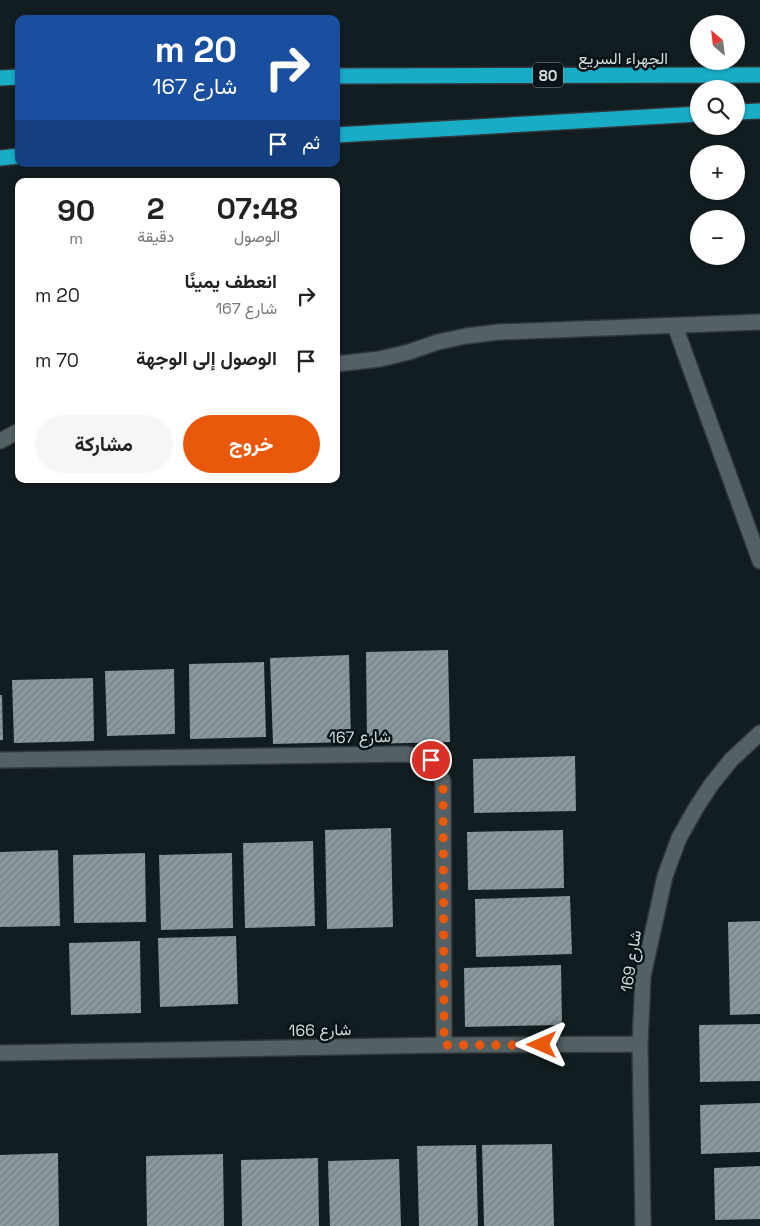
<!DOCTYPE html>
<html lang="ar">
<head>
<meta charset="utf-8">
<style>
  :root { --surface:#fff; --page:#f6f6f6; --text:#222; --muted:#767676; --accent:#ea580c }
  body { margin:0; font-family:"Space Grotesk",Vazirmatn,sans-serif; background:var(--page); color:var(--text); direction:rtl; height:100vh; display:flex; flex-direction:column; font-size:19px; white-space:nowrap }
  * { box-sizing:border-box; margin:0 }
  p { font-size:16px; color:var(--muted) }
  .icon { flex:none; width:28px; height:28px; fill:none; stroke:currentColor; stroke-width:2; stroke-linecap:round; stroke-linejoin:round }
  .map { position:relative; flex:1; overflow:hidden; direction:ltr }
  .drawer { position:absolute; left:15px; top:178px; width:325px; height:305px; display:flex; flex-direction:column; background:var(--surface); border-radius:10px; box-shadow:0 1px 4px #0004; direction:rtl }
  .drawer>* { flex:none }
  .guide { position:absolute; left:15px; top:15px; width:325px; height:152px; border-radius:10px; box-shadow:0 1px 4px #0004; direction:rtl; background:#1a4fa0; color:#fff; overflow:hidden }
  .needle { width:32px; rotate:332deg }
  .fabs { position:absolute; left:690px; top:15px; display:grid; gap:10px }
  .fabs a { display:grid; place-items:center; width:55px; height:55px; border-radius:50%; background:var(--surface); box-shadow:0 1px 4px #0004; font-size:25px }
  .pin { position:absolute; display:grid; place-items:center; width:42px; height:42px; color:#fff; margin:-21px; border:2px solid #fff; border-radius:50%; box-shadow:0 1px 5px #0007 }
  .me { position:absolute; width:55px; margin:-28px; rotate:270deg; stroke-linejoin:round; filter:drop-shadow(0 0 4px #0008) }
  .turn { display:flex; align-items:center; gap:18px; height:105px; padding:0 20px; font-size:22px }
  .turn .icon { width:65px; height:65px; stroke-width:2.5 }
  .turn b { display:block; font-size:35px; line-height:42px }
  .then { display:flex; align-items:center; height:48px; padding:0 20px; background:#0003; gap:10px; font-size:19px }
  .eta { display:flex; justify-content:space-evenly; align-items:center; height:85px; text-align:center }
  .eta b { font-size:30px; font-weight:700; line-height:35px }
  .action { display:flex; gap:10px; margin-top:auto; padding:10px 20px }
  .action a { flex:1; height:58px; border-radius:30px; background:var(--accent); color:#fff; font-size:20px; font-weight:700; line-height:58px; text-align:center }
  .action a+a { background:var(--page); color:var(--text) }
  ul { padding:0; list-style:none }
  li { display:flex; align-items:center; gap:15px; height:65px; padding:0 20px }
  li div { flex:1 }
  li b { display:block; font-size:19px }
  li em { font-style:normal }
  .map>svg:first-child { display:block }
  .building { fill:url(#building-hatch) }
  .lines { fill:none; stroke-linecap:round; stroke-linejoin:round }
  .minor-casing { stroke:#303639; stroke-width:18 }
  .highway-casing { stroke:#303639; stroke-width:18 }
  .minor { stroke:#536164; stroke-width:15 }
  .highway { stroke:#19acc5; stroke-width:15 }
  .route { stroke:#ea580c; stroke-width:9; stroke-dasharray:0 16.2 }
  .labels { text-anchor:middle; dominant-baseline:central; stroke-width:5; stroke-linejoin:round; paint-order:stroke }
  .shield { fill:#081417; stroke:#98a1a4; stroke-width:1 }
  .shield-label { font-size:15px; font-weight:bold; fill:#d6dee0 }
  .street-label { font-size:16px; fill:#d6dee0; stroke:#081417 }
</style>
</head>
<body>
<div class="map">
<svg width="760" height="1226" viewBox="0 0 760 1226">
  <defs>
    <pattern id="building-hatch" width="6" height="6" patternUnits="userSpaceOnUse" patternTransform="scale(1.25)"><rect width="6" height="6" fill="#8a999d"/><path d="M-1 1l2-2M0 6l6-6M5 7l2-2" fill="none" stroke="#747f82"/></pattern>
  </defs>
  <rect width="100%" height="100%" fill="#111d20"/>
  <path class="building" d="M 448,650 L 450,742 L 367,744 L 366,652 Z
    M 349,655 L 351,742 L 273,744 L 270,658 Z
    M 264,662 L 266,737 L 190,739 L 189,664 Z
    M 174,669 L 175,734 L 107,736 L 105,671 Z
    M 93,678 L 94,741 L 14,743 L 12,680 Z
    M 0,695 L 2,695 L 3,740 L 0,740 Z
    M 575,756 L 576,811 L 474,813 L 473,759 Z
    M 391,828 L 393,927 L 327,929 L 325,830 Z
    M 563,830 L 564,888 L 468,890 L 467,832 Z
    M 313,841 L 315,926 L 245,928 L 243,843 Z
    M 58,850 L 60,926 L 0,927 L 0,852 Z
    M 145,853 L 146,922 L 74,923 L 73,855 Z
    M 232,853 L 233,928 L 161,930 L 159,855 Z
    M 570,896 L 572,954 L 476,957 L 475,899 Z
    M 760,921 L 760,1014 L 730,1015 L 728,922 Z
    M 236,936 L 238,1004 L 160,1007 L 158,938 Z
    M 140,941 L 141,1013 L 71,1015 L 69,943 Z
    M 561,965 L 562,1025 L 465,1027 L 464,968 Z
    M 760,1024 L 760,1081 L 700,1082 L 699,1025 Z
    M 760,1103 L 760,1152 L 701,1154 L 700,1105 Z
    M 552,1144 L 554,1226 L 484,1226 L 482,1145 Z
    M 476,1145 L 478,1226 L 419,1226 L 417,1146 Z
    M 58,1153 L 59,1226 L 0,1226 L 0,1155 Z
    M 223,1154 L 224,1226 L 147,1226 L 146,1156 Z
    M 318,1158 L 319,1226 L 242,1226 L 241,1160 Z
    M 399,1159 L 401,1226 L 330,1226 L 328,1161 Z
    M 760,1166 L 760,1219 L 715,1220 L 714,1168 Z"/>
  <g class="lines">
    <defs>
      <path id="minor" d="M 675,326 L 760,561
        M 336,364 L 380,359 L 409,352 L 438,342 L 466,336 L 499,332 L 760,322
        M 0,441 L 19,431
        M 0,760 L 406,754 L 431,760 L 443,781 L 444,1045
        M 0,1053 L 444,1045 L 640,1044
        M 643,1226 L 640,1044 L 643,976 L 665,876 L 679,838 L 696,808 L 711,785 L 731,760 L 760,733"/>
      <path id="highway" d="M 336,76 L 760,75
        M 0,78 L 19,77
        M 736,112 L 760,111
        M 336,135 L 699,114
        M 0,158 L 19,156"/>
    </defs>
    <use href="#minor" class="minor-casing"/>
    <use href="#highway" class="highway-casing"/>
    <use href="#minor" class="minor"/>
    <use href="#highway" class="highway"/>
  </g>
  <g class="lines">
    <path class="route" d="M 431,760 L 443,781 L 444,1045 L 542,1045"/>
  </g>
  <g class="labels">
    <rect class="shield" x="533" y="62.5" width="30" height="25" rx="4"/>
    <g class="shield-label">
      <text x="548" y="75">80</text>
    </g>
    <g class="street-label">
      <text x="623" y="58">الجهراء السريع</text>
      <text transform="translate(360 737) rotate(-1)">شارع 167</text>
      <text transform="translate(631 961) rotate(-81)">شارع 169</text>
      <text transform="translate(320 1030) rotate(-1)">شارع 166</text>
    </g>
  </g>
</svg>
<div class="fabs">
<a><svg class="needle" viewBox="-14 -14 28 28"><path d="M0-13l5 13h-10z" fill="#e53935"/><path d="M0 13l5-13h-10z" fill="#767676"/></svg></a>
<a><svg class="icon" aria-label="search" viewBox="0 0 24 24"><circle cx="10" cy="10" r="6"/><path d="M15 15l6 6"/></svg></a>
<a>+</a>
<a>−</a>
</div>
<div class="pin" style="left:431px;top:760px;background:#d93025"><svg class="icon" aria-label="arrive" viewBox="0 0 24 24"><path d="M6 21V4h12l-3 4 3 4H6"/></svg></div>
<svg class="me" style="left:542px;top:1045px" viewBox="-20 -20 40 40"><path d="M0-17L14 15 0 8-14 15z" fill="#ea580c" stroke="#fff" stroke-width="4"/></svg>
<div class="guide">
<div class="turn"><svg class="icon" aria-label="right" viewBox="0 0 24 24"><path d="M7 20v-9h11M14 6l5 5-5 5"/></svg><div><b>20 m</b>شارع 167</div></div>
<div class="then">ثم<svg class="icon" aria-label="arrive" viewBox="0 0 24 24"><path d="M6 21V4h12l-3 4 3 4H6"/></svg></div>
</div>
<section class="drawer">
<div class="eta">
<div><b>07:48</b><p>الوصول</p></div>
<div><b>2</b><p>دقيقة</p></div>
<div><b>90</b><p>m</p></div>
</div>
<ul>
<li><svg class="icon" aria-label="right" viewBox="0 0 24 24"><path d="M7 20v-9h11M14 6l5 5-5 5"/></svg><div><b>انعطف يمينًا</b><p>شارع 167</p></div><em>20 m</em></li>
<li><svg class="icon" aria-label="arrive" viewBox="0 0 24 24"><path d="M6 21V4h12l-3 4 3 4H6"/></svg><div><b>الوصول إلى الوجهة</b></div><em>70 m</em></li>
</ul>
<div class="action"><a>خروج</a><a>مشاركة</a></div>
</section>
</div>
</body>
</html>
